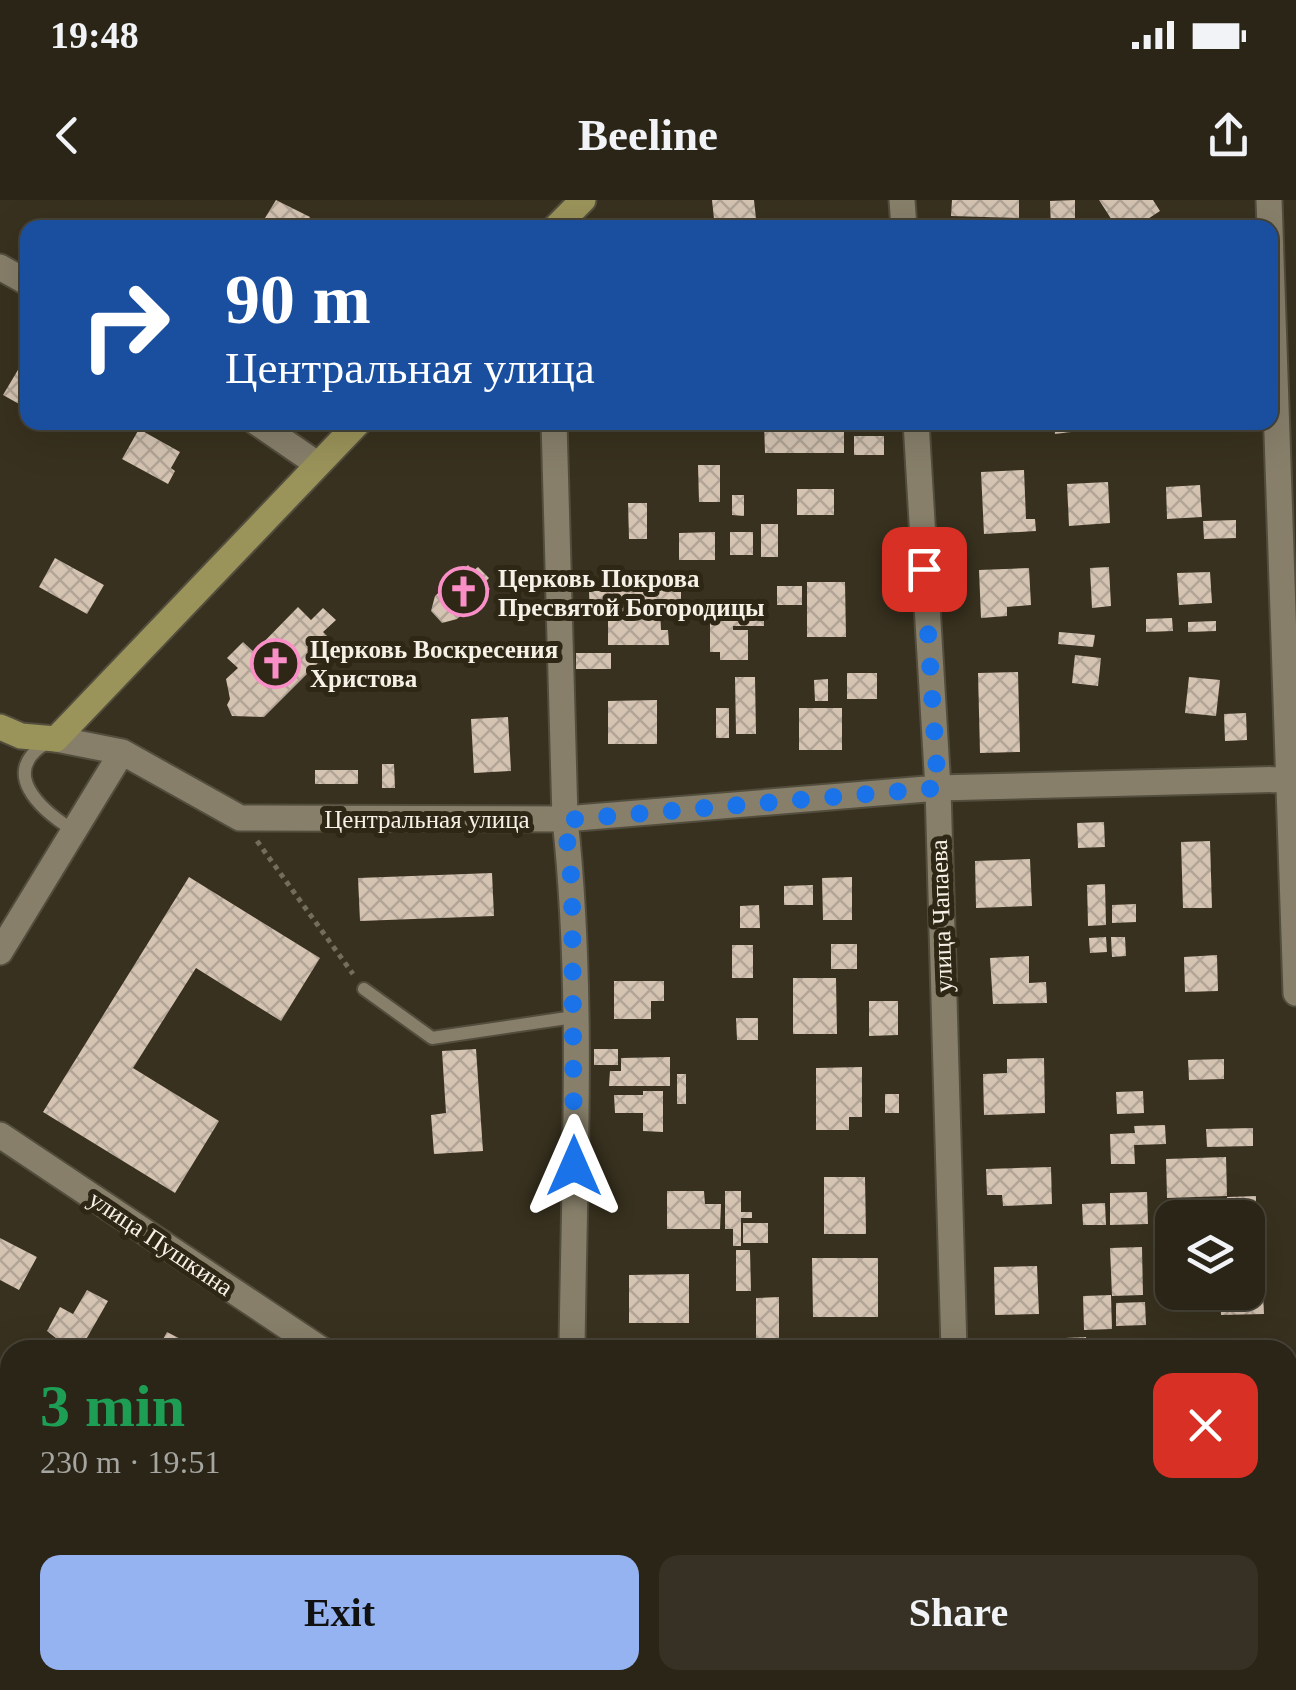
<!DOCTYPE html>
<html lang="en">
<head>
<meta charset="utf-8">
<style>
  :root { --surface:#2a2517; --page:#363124; --text:#f1f3f6; --muted:#a5a5a1; --line:#464236; --accent:#95b2f1 }
  body { margin:0; font-family:"Times New Roman",serif; background:var(--page); color:var(--text); height:100vh; display:flex; flex-direction:column; font-size:38px; white-space:nowrap }
  * { box-sizing:border-box; margin:0 }
  p { font-size:32px; color:var(--muted) }
  .icon { flex:none; width:55px; height:55px; fill:none; stroke:currentColor; stroke-width:2; stroke-linecap:round; stroke-linejoin:round }
  .map { position:relative; flex:1; overflow:hidden }
  .side { position:absolute; left:0px; top:1140px; width:1298px; height:350px; display:flex; flex-direction:column; background:var(--surface); border-radius:30px 30px 0 0; box-shadow:0 10px 40px #0002,0 0 0 2px var(--line) }
  .side>* { flex:none }
  .guide { position:absolute; left:20px; top:20px; width:1258px; height:210px; border-radius:20px; box-shadow:0 10px 40px #0002,0 0 0 2px var(--line); background:#1a4fa0; color:#fff; overflow:hidden }
  .tools { position:absolute; left:1155px; top:1000px; display:grid; gap:20px }
  .tools a { display:grid; place-items:center; width:110px; height:110px; border-radius:20px; background:var(--surface); box-shadow:0 10px 40px #0002,0 0 0 2px var(--line); font-size:50px }
  .pin { position:absolute; display:grid; place-items:center; width:85px; height:85px; color:#fff; margin:-42px; border-radius:20px; box-shadow:0 5px 15px #0006 }
  .me { position:absolute; width:110px; margin:-55px; rotate:0deg; stroke-linejoin:round; filter:drop-shadow(0 0 8px #0008) }
  .turn { display:flex; align-items:center; gap:35px; height:210px; padding:0 40px; font-size:45px }
  .turn .icon { width:130px; height:130px; stroke-width:2.5 }
  .turn b { display:block; font-size:70px; line-height:85px }
  .round { display:grid; place-items:center; flex:none; width:105px; height:105px; border-radius:20px; background:var(--page) }
  .headline { display:flex; align-items:center; justify-content:space-between; height:170px; padding:0 40px }
  h1 { font-size:60px; font-weight:700; line-height:75px; color:#1e9e55 }
  .cta { display:flex; gap:20px; margin-top:auto; padding:20px 40px }
  .cta a { flex:1; height:115px; border-radius:20px; background:var(--accent); color:#111; font-size:40px; font-weight:700; line-height:115px; text-align:center }
  .cta a+a { background:var(--page); color:var(--text) }
  .status { display:flex; justify-content:space-between; align-items:center; height:70px; padding:0 50px; background:var(--surface); direction:ltr }
  .status svg { height:28px; fill:currentColor }
  header { display:flex; justify-content:space-between; align-items:center; height:130px; padding:0 40px; background:var(--surface); font-size:45px; font-weight:700 }
  .map>svg:first-child { display:block }
  .building { fill:url(#building-cross-hatch) }
  .lines { fill:none; stroke-linecap:round; stroke-linejoin:round }
  .lane-casing { stroke:#534d3d; stroke-width:16 }
  .street-casing { stroke:#534d3d; stroke-width:29 }
  .secondary-casing { stroke:#534d3d; stroke-width:29 }
  .path { stroke:#736d5d; stroke-width:5; stroke-dasharray:5 5; stroke-linecap:butt }
  .lane { stroke:#877f6a; stroke-width:12 }
  .street { stroke:#877f6a; stroke-width:25 }
  .secondary { stroke:#9a935a; stroke-width:25 }
  .route { stroke:#1a73e8; stroke-width:18; stroke-dasharray:0 32.4 }
  .labels { text-anchor:middle; dominant-baseline:central; stroke-width:10; stroke-linejoin:round; paint-order:stroke }
  .poi-label { font-size:25px; font-weight:bold; fill:#f6f1e6; stroke:#2e2715; text-anchor:start }
  .street-label { font-size:25px; fill:#f6f1e6; stroke:#2e2715 }
</style>
</head>
<body>
<div class="status"><b>19:48</b><svg viewBox="0 0 49 12"><path d="M0 12V9h3v3zM5 12V6h3v6zM10 12V3h3v9zM15 12V0h3v12zM26 1h20v11H26zM47 4h2v5h-2z"/></svg></div>
<header><svg class="icon" aria-label="back" viewBox="0 0 24 24"><path d="M15 5l-7 7 7 7"/></svg>Beeline<svg class="icon" aria-label="share" viewBox="0 0 24 24"><path d="M12 15V3M7 8l5-5 5 5M5 13v7h14v-7"/></svg></header>
<div class="map">
<svg width="1296" height="1490" viewBox="0 0 1296 1490">
  <defs>
    <pattern id="building-cross-hatch" width="8" height="8" patternUnits="userSpaceOnUse" patternTransform="scale(2.5)"><rect width="8" height="8" fill="#d5c4b2"/><path d="M0 0l8 8M0 8l8-8" fill="none" stroke="#b2a597"/></pattern>
  </defs>
  <rect width="100%" height="100%" fill="#38311f"/>
  <path class="building" d="M 276,0 L 310,17 L 303,28 L 280,28 L 265,18 Z
    M 712,0 L 754,0 L 757,28 L 715,28 Z
    M 952,0 L 1019,0 L 1019,18 L 951,16 Z
    M 1075,0 L 1075,28 L 1051,28 L 1050,1 Z
    M 1099,0 L 1153,0 L 1160,11 L 1134,28 L 1117,28 Z
    M 28,153 L 28,209 L 3,195 Z
    M 764,222 L 844,222 L 844,253 L 765,253 Z
    M 1054,222 L 1087,222 L 1087,230 L 1055,234 Z
    M 139,229 L 180,252 L 171,268 L 175,271 L 168,284 L 122,259 Z
    M 854,236 L 884,236 L 884,255 L 854,255 Z
    M 698,265 L 720,265 L 720,302 L 699,302 Z
    M 1024,270 L 1026,319 L 1035,319 L 1036,331 L 984,334 L 981,272 Z
    M 1108,282 L 1110,323 L 1069,326 L 1067,284 Z
    M 1200,285 L 1202,317 L 1167,319 L 1166,287 Z
    M 797,289 L 834,289 L 834,315 L 797,315 Z
    M 732,295 L 744,295 L 744,316 L 732,315 Z
    M 628,303 L 647,303 L 647,339 L 629,339 Z
    M 1236,320 L 1236,338 L 1204,339 L 1203,321 Z
    M 761,324 L 778,324 L 778,357 L 761,357 Z
    M 715,332 L 715,360 L 679,360 L 679,333 Z
    M 730,332 L 753,332 L 753,355 L 730,355 Z
    M 965,352 L 966,381 L 929,383 L 928,354 Z
    M 55,358 L 104,385 L 87,414 L 39,387 Z
    M 468,365 L 473,371 L 478,367 L 489,378 L 484,383 L 490,389 L 457,419 L 442,423 L 431,411 L 435,396 Z
    M 1109,367 L 1111,406 L 1092,408 L 1090,368 Z
    M 1029,368 L 1031,405 L 1007,407 L 1007,416 L 981,418 L 979,370 Z
    M 1210,372 L 1212,403 L 1179,405 L 1177,373 Z
    M 807,382 L 845,382 L 846,437 L 807,437 Z
    M 605,386 L 681,386 L 681,409 L 660,409 L 661,430 L 668,430 L 669,445 L 608,445 L 608,420 L 590,420 L 589,391 L 605,391 Z
    M 777,386 L 802,386 L 802,405 L 777,405 Z
    M 298,407 L 311,420 L 323,408 L 336,420 L 323,432 L 336,445 L 264,517 L 232,516 L 227,505 L 230,499 L 226,479 L 238,468 L 227,458 L 243,442 L 254,452 Z
    M 734,414 L 764,414 L 764,426 L 733,426 L 733,430 L 748,430 L 748,460 L 720,460 L 720,452 L 710,452 L 710,420 L 734,420 Z
    M 1172,418 L 1173,431 L 1146,432 L 1146,419 Z
    M 1216,421 L 1216,431 L 1188,432 L 1188,422 Z
    M 1059,432 L 1095,435 L 1093,447 L 1058,444 Z
    M 576,453 L 611,453 L 611,469 L 576,469 Z
    M 1075,455 L 1101,458 L 1098,486 L 1072,483 Z
    M 1018,472 L 1020,552 L 980,553 L 978,473 Z
    M 847,473 L 877,473 L 877,499 L 847,499 Z
    M 735,477 L 755,477 L 756,534 L 736,534 Z
    M 1189,477 L 1220,480 L 1216,516 L 1185,513 Z
    M 828,479 L 828,501 L 815,501 L 814,480 Z
    M 657,500 L 657,544 L 608,544 L 608,501 Z
    M 716,508 L 729,508 L 729,538 L 716,538 Z
    M 799,508 L 842,508 L 842,550 L 799,550 Z
    M 1246,513 L 1247,540 L 1225,541 L 1224,514 Z
    M 508,517 L 511,571 L 474,573 L 471,519 Z
    M 382,564 L 394,564 L 395,588 L 382,588 Z
    M 315,570 L 358,570 L 358,584 L 315,584 Z
    M 1104,622 L 1105,647 L 1078,648 L 1077,623 Z
    M 1210,641 L 1212,708 L 1183,708 L 1181,642 Z
    M 1030,659 L 1032,706 L 976,708 L 975,661 Z
    M 492,673 L 494,716 L 360,721 L 358,678 Z
    M 189,677 L 320,758 L 281,821 L 196,768 L 133,868 L 219,921 L 175,993 L 43,912 Z
    M 852,677 L 852,720 L 823,720 L 822,678 Z
    M 1105,684 L 1106,725 L 1088,726 L 1087,685 Z
    M 813,685 L 813,705 L 784,705 L 784,686 Z
    M 1136,704 L 1136,722 L 1112,723 L 1112,705 Z
    M 759,705 L 760,728 L 740,728 L 740,706 Z
    M 1106,737 L 1107,752 L 1090,753 L 1089,738 Z
    M 1111,737 L 1125,737 L 1126,756 L 1112,757 Z
    M 831,744 L 857,744 L 857,769 L 831,769 Z
    M 732,745 L 753,745 L 753,778 L 732,778 Z
    M 1217,755 L 1218,791 L 1185,792 L 1184,757 Z
    M 1029,756 L 1029,783 L 1046,782 L 1047,803 L 993,804 L 990,758 Z
    M 793,778 L 836,778 L 837,834 L 793,834 Z
    M 614,781 L 664,781 L 664,801 L 651,801 L 651,819 L 614,819 Z
    M 869,801 L 898,801 L 898,835 L 869,836 Z
    M 736,818 L 758,818 L 758,840 L 737,840 Z
    M 476,849 L 483,951 L 434,954 L 431,915 L 446,913 L 442,851 Z
    M 594,849 L 618,849 L 618,865 L 594,865 Z
    M 670,857 L 670,886 L 609,886 L 610,871 L 621,871 L 621,858 Z
    M 1044,858 L 1045,913 L 984,915 L 983,874 L 1007,873 L 1007,859 Z
    M 1224,859 L 1224,879 L 1189,880 L 1188,860 Z
    M 862,867 L 862,917 L 849,917 L 849,930 L 816,930 L 816,868 Z
    M 677,874 L 686,874 L 686,904 L 677,904 Z
    M 643,891 L 663,891 L 663,932 L 643,931 L 643,913 L 615,913 L 614,895 L 643,895 Z
    M 1143,891 L 1144,913 L 1117,914 L 1116,892 Z
    M 885,894 L 899,894 L 899,913 L 885,913 Z
    M 1165,925 L 1166,944 L 1134,945 L 1135,964 L 1111,964 L 1110,934 L 1135,933 L 1134,926 Z
    M 1253,928 L 1253,946 L 1207,947 L 1206,929 Z
    M 1226,957 L 1227,996 L 1167,998 L 1166,959 Z
    M 1051,967 L 1052,1004 L 1003,1006 L 1002,995 L 987,995 L 986,969 Z
    M 824,977 L 865,977 L 866,1034 L 824,1034 Z
    M 667,991 L 704,991 L 705,1004 L 721,1004 L 720,1029 L 667,1029 Z
    M 725,991 L 741,991 L 741,1012 L 752,1012 L 752,1018 L 741,1018 L 741,1046 L 733,1046 L 733,1029 L 725,1029 Z
    M 1147,992 L 1148,1024 L 1110,1025 L 1110,993 Z
    M 1256,996 L 1256,1022 L 1248,1023 L 1248,1018 L 1227,1018 L 1227,997 Z
    M 1105,1003 L 1106,1025 L 1083,1025 L 1082,1004 Z
    M 743,1023 L 768,1023 L 768,1043 L 743,1043 Z
    M 0,1038 L 37,1057 L 19,1090 L 0,1080 Z
    M 1142,1047 L 1143,1095 L 1112,1096 L 1110,1048 Z
    M 736,1050 L 750,1050 L 751,1091 L 736,1091 Z
    M 812,1058 L 878,1058 L 878,1117 L 813,1117 Z
    M 1262,1064 L 1264,1114 L 1221,1115 L 1220,1092 L 1248,1092 L 1248,1065 Z
    M 1037,1066 L 1039,1114 L 995,1115 L 994,1067 Z
    M 689,1074 L 689,1123 L 629,1123 L 629,1075 Z
    M 87,1090 L 108,1101 L 80,1150 L 71,1150 L 47,1131 L 60,1107 L 73,1114 Z
    M 1111,1095 L 1112,1129 L 1084,1130 L 1083,1096 Z
    M 779,1097 L 779,1142 L 756,1142 L 756,1098 Z
    M 1145,1102 L 1146,1125 L 1116,1126 L 1116,1103 Z
    M 167,1132 L 202,1150 L 157,1150 Z
    M 1086,1137 L 1087,1150 L 1066,1150 L 1065,1138 Z
    M 1230,1141 L 1230,1150 L 1182,1150 L 1182,1143 Z
    M 0,1164 L 10,1170 L 10,1203 L 0,1198 Z
    M 0,1259 L 10,1264 L 10,1294 L 6,1292 L 0,1303 Z
    M 0,1468 L 10,1474 L 10,1480 L 38,1480 L 34,1487 L 39,1490 L 0,1490 Z"/>
  <g class="lines">
    <defs>
      <path id="lane" d="M 45,544 C 0,572 39,609 73,630
        M 364,789 L 432,838 L 574,817"/>
      <path id="street" d="M 902,0 L 904,28
        M 1269,0 L 1270,28
        M 1270,29 L 1296,793
        M 0,67 L 28,83
        M 256,222 L 317,264
        M 554,222 L 565,619 C 584,793 574,975 572,1150
        M 916,222 L 938,588 L 954,1150
        M 56,539 L 122,552 L 240,618 L 565,619 L 938,588 L 1296,579
        M 0,752 L 122,552
        M 0,935 L 322,1150
        M 1288,1300 L 1296,1300
        M 0,1380 L 10,1387
        M 165,1480 L 181,1490
        M 666,1480 L 669,1490"/>
      <path id="secondary" d="M 555,28 L 583,0
        M 0,527 L 21,536 L 56,539 L 359,222"/>
    </defs>
    <use href="#lane" class="lane-casing"/>
    <use href="#street" class="street-casing"/>
    <use href="#secondary" class="secondary-casing"/>
    <path class="path" d="M 257,641 L 353,774
      M 230,1490 L 236,1480"/>
    <use href="#lane" class="lane"/>
    <use href="#street" class="street"/>
    <use href="#secondary" class="secondary"/>
  </g>
  <g class="lines">
    <path class="route" d="M 574,966 L 572,685 L 565,620 L 938,588 L 924,369"/>
  </g>
  <defs>
    <symbol id="church-ring" viewBox="-11 -11 22 22"><circle r="9.5" fill="#2e2715" stroke="#fa8fc7" stroke-width="1.5"/><path d="M-1.2-6h2.4v3.5h3.3v2.4h-3.3V6h-2.4V-.1h-3.3v-2.4h3.3Z" fill="#fa8fc7"/></symbol>
  </defs>
  <g fill-rule="evenodd">
    <use href="#church-ring" x="436" y="364" width="55" height="55"/>
    <use href="#church-ring" x="248" y="436" width="55" height="55"/>
  </g>
  <g class="labels">
    <g class="poi-label">
      <text x="498" y="378">Церковь Покрова<tspan x="498" dy="29">Пресвятой Богородицы</tspan></text>
      <text x="310" y="449">Церковь Воскресения<tspan x="310" dy="29">Христова</tspan></text>
    </g>
    <g class="street-label">
      <text x="427" y="619">Центральная улица</text>
      <text transform="translate(941 716) rotate(-92)">улица Чапаева</text>
      <text transform="translate(161 1043) rotate(34)">улица Пушкина</text>
    </g>
  </g>
</svg>
<div class="tools">
<a><svg class="icon" aria-label="layers" viewBox="0 0 24 24"><path d="M12 4l9 5-9 5-9-5zM3 14l9 5 9-5"/></svg></a>
</div>
<div class="pin" style="left:924px;top:369px;background:#d93025"><svg class="icon" aria-label="arrive" viewBox="0 0 24 24"><path d="M6 21V4h12l-3 4 3 4H6"/></svg></div>
<svg class="me" style="left:574px;top:966px" viewBox="-20 -20 40 40"><path d="M0-17L14 15 0 8-14 15z" fill="#1a73e8" stroke="#fff" stroke-width="4"/></svg>
<div class="guide">
<div class="turn"><svg class="icon" aria-label="right" viewBox="0 0 24 24"><path d="M7 20v-9h11M14 6l5 5-5 5"/></svg><div><b>90 m</b>Центральная улица</div></div>
</div>
<section class="side">
<div class="headline"><div><h1>3 min</h1><p>230 m · 19:51</p></div><a class="round" style="background:#d93025;color:#fff"><svg class="icon" aria-label="close" viewBox="0 0 24 24"><path d="M6 6l12 12M18 6L6 18"/></svg></a></div>
<div class="cta"><a>Exit</a><a>Share</a></div>
</section>
</div>
</body>
</html>
